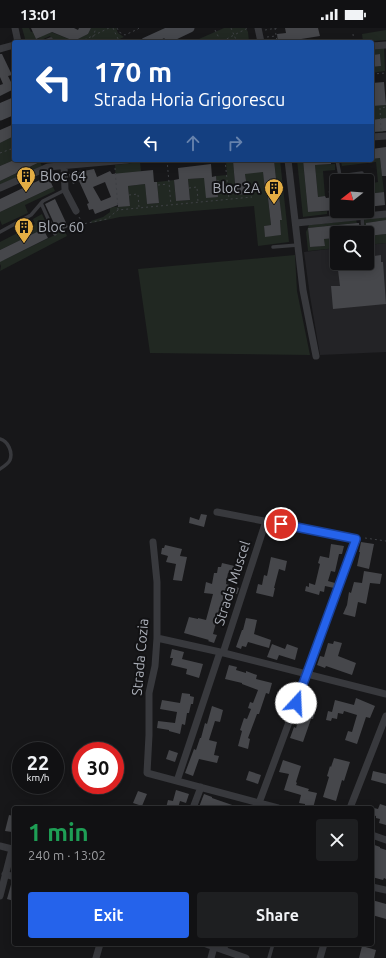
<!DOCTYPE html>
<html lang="en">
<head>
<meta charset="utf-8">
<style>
  :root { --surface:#111113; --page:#1e1f21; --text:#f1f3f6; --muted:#9c9da0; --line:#303133; --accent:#2563eb }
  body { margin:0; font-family:Ubuntu,sans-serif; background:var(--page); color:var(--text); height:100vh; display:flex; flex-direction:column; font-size:15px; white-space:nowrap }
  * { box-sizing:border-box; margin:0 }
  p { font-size:13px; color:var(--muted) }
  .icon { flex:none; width:22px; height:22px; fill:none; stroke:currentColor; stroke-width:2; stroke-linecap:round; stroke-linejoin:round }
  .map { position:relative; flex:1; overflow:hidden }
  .side { position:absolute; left:12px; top:778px; width:362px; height:140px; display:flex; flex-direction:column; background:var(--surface); border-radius:4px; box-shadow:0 2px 10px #0003,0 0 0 1px var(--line) }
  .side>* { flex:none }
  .banner { position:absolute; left:12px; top:12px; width:362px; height:122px; border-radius:4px; box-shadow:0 2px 10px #0003,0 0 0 1px var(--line); background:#1a4fa0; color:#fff; overflow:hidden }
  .needle { width:26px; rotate:253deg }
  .buttons { position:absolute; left:330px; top:146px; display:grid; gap:8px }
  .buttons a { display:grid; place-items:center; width:44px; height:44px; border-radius:4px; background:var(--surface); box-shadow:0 2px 10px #0003,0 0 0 1px var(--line); font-size:20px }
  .speed { position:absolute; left:12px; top:714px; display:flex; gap:8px; font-size:20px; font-weight:700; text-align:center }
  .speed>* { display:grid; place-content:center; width:52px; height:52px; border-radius:50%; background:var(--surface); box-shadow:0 2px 10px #0003,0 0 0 1px var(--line); line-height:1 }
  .speed small { font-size:10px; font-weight:400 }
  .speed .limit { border:6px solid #d22; background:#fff; color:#111 }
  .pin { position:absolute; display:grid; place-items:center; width:34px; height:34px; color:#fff; margin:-17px; border:2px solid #fff; border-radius:50%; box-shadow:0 1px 4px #0007 }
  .me { position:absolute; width:44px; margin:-22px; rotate:20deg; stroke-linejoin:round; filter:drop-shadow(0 0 3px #0008) }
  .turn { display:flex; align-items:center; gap:14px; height:84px; padding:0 16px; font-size:18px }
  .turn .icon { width:52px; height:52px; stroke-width:2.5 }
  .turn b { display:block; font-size:28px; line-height:34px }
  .lanes { display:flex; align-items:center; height:38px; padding:0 16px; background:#0003; justify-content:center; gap:20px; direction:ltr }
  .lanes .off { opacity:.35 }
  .round { display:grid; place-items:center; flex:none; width:42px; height:42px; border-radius:4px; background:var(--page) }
  .summary { display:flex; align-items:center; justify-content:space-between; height:68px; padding:0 16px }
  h1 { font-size:24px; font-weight:700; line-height:30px; color:#1e9e55 }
  .cta { display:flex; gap:8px; margin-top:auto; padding:8px 16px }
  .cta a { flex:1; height:46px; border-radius:4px; background:var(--accent); color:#fff; font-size:16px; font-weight:700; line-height:46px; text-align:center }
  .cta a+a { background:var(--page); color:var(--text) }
  .status { display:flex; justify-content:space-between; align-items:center; height:28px; padding:0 20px; background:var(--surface); direction:ltr }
  .status svg { height:11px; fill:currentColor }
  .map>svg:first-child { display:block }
  .built { fill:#232326 }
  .green { fill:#212822 }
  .building { fill:#46474b; fill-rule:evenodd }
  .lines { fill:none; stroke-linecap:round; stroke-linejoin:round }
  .path { stroke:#3e4044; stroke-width:1; stroke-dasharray:2 3; stroke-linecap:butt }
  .lane { stroke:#38393d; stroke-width:3.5 }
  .street { stroke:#38393d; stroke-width:7 }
  .secondary { stroke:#46484d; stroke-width:9 }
  .route-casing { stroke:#184099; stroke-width:10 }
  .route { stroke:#2563eb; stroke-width:7 }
  .labels { text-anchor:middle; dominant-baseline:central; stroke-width:4; stroke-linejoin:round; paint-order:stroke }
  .poi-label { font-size:14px; fill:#aaaeb7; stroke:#121214; text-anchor:start }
  .street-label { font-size:14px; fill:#aaaeb7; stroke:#121214 }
</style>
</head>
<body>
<div class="status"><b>13:01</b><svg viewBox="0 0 49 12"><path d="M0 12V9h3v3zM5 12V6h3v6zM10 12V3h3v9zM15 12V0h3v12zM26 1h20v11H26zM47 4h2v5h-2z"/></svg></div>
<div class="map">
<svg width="386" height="930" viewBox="0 0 386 930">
  <rect width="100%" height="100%" fill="#171719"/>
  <path class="built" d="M 386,215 L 386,324 L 320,327 L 310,268 L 304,224 L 337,220 L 337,235 L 367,235 L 367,217 Z"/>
  <path class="green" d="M 22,0 L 29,0 L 31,4 L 33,4 L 36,11 L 40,10 L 40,8 L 47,6 L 51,4 L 74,13 L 88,6 L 91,0 L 116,0 L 118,5 L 124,9 L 113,14 L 50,14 L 53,13 L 50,8 L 37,14 L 26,14 Z
    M 224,0 L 246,0 L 248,4 L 249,14 L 234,14 L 233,11 L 227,14 L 192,14 Z
    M 386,2 L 386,12 L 363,14 L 362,6 Z
    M 384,19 L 385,43 L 372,45 L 372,39 L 381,38 L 380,26 L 372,27 L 372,20 Z
    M 372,75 L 373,78 L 386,77 L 386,90 L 382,91 L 383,104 L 373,104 L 372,91 Z
    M 14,108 L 14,132 L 0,138 L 0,115 Z
    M 380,130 L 384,164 L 367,166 L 367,162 L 373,162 L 373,155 L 378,154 L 376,134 L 342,138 L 341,134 L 372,132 L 372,131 Z
    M 39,132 L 45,132 L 40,134 L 42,138 L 0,157 L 0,153 L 40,134 Z
    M 274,132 L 280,132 L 289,214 L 258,218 L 254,178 L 120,189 L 92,195 L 91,193 L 103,189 L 110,184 L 110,180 C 116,178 124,178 130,178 L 128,158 L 145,156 L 147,176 L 159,175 L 157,154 L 174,152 L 176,173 L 190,172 L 188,151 L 204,150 L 218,169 L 216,148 L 227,147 L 226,134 L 233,133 L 236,167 L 248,166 L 245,146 L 263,138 L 265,162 L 267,161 L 271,197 L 264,198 L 265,208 L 281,207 L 280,192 L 282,192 L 278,160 L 277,160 Z
    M 297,132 L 303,132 L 308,184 L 327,183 L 327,186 L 303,189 Z
    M 140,134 L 141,143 L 116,158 L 115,137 Z
    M 335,136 L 335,142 L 323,143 L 325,168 L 318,169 L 315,137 Z
    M 53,159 L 55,163 L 25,177 L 28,185 L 2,197 L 0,192 L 0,184 Z
    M 42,186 L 48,199 L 0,222 L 4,232 L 57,206 L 57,204 L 64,201 L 67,208 L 0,243 L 1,238 L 0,236 L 0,214 L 35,196 L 33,191 Z
    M 386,188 L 386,192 L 367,195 L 368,208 L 386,206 L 386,215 L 367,217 L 367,205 L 365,205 L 364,190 Z
    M 356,192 L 357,195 L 308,200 L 310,219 L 325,218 L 324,211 L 337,210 L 337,220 L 308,223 L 306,204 L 309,197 Z
    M 295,227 L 297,263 L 310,327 L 150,325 L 138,241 Z"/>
  <path class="building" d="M 31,0 L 74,0 L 78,2 L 79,0 L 91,0 L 88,6 L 74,13 L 52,4 L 36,11 Z
    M 285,0 L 318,0 L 320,8 L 295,12 L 295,14 L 278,14 L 277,6 L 286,5 Z
    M 0,26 L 2,26 L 12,47 L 8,48 L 14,60 L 14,61 L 0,68 L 0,57 L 3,56 L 0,49 Z
    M 380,26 L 381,38 L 372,39 L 372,27 Z
    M 384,54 L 386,77 L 373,78 L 372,55 Z
    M 386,90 L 386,103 L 372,104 L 372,92 Z
    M 14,96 L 14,108 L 0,115 L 0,102 Z
    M 386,119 L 386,148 L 382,148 L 380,130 L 372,131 L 372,121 Z
    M 14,132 L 44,132 L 0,153 L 0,138 Z
    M 243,132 L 274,132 L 277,160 L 278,159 L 282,192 L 280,192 L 281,207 L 265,209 L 264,198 L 271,197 L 267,161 L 265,162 L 263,144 L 245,146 L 248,166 L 236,167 L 233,133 Z
    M 303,132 L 331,132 L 331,136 L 315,137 L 318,169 L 325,168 L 326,170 L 337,169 L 337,182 L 308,184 Z
    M 211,136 L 212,149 L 216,148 L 218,169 L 206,170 L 204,150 L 188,151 L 190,172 L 176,173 L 174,152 L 179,151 L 178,140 Z
    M 94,141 L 97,149 L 110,143 L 112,146 L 153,142 L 154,154 L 157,154 L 159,175 L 147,176 L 145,156 L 128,158 L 130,178 L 118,179 L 118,177 L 95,186 L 93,181 L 89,182 L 87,176 L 89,175 L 79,153 L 73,156 L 69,148 L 69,146 ZM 105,154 L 111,169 L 101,173 L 93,159 Z
    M 48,148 L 53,159 L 0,184 L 0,171 Z
    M 384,164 L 385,177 L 367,179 L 367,166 Z
    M 55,171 L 68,199 L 58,204 L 45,176 Z
    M 386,192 L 386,206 L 368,208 L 368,205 L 366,205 L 366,195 Z
    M 357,195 L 359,195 L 360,205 L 337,205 L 337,210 L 324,211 L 325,218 L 310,219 L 308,200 Z
    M 43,201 L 48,210 L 0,234 L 0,222 Z
    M 381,227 L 381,234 L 383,234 L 386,276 L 333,281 L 331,258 L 340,258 L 338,242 L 334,243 L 334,235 L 367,235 L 367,229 Z
    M 201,486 L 207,487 L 204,499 L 189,495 L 190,489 L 199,492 Z
    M 361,514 L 374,516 L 369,541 L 357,538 L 360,524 L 359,524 Z
    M 331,516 L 344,518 L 342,526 L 339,526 L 335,544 L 331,543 L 328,553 L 335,555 L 334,560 L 325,558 L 324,564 L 320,563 L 319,567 L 305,563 L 306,558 L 309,559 L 309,555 L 315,557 L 320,536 L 318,535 L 320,528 L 329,530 Z
    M 165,517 L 182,521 L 180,528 L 187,529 L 182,553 L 173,552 L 176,536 L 166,534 L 168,528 L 161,526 L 162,520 L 164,520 Z
    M 271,529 L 287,533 L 285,543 L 279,541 L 274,560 L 275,560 L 273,569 L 256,565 L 258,556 L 262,557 L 264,547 L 267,548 Z
    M 222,535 L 239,539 L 237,547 L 228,545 L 226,556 L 239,560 L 237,566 L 225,562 L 222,575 L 224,576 L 221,589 L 218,588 L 213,606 L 217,607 L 214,615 L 208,613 L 209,612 L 184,605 L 189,589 L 198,591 L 198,590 L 206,592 L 213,566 L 204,565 L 206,554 L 212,556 L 214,545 L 217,545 L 218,539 L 221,539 Z
    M 364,543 L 382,546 L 380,556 L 370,555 L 366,576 L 358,574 L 355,589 L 343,586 L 347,577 L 349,564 L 351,565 L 354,554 L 362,555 Z
    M 246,590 L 257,592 L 254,606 L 271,612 L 269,620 L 248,614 L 246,619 L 242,618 L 241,621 L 236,619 L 242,602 L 243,602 Z
    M 334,613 L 342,615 L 338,628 L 356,635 L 352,647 L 326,638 L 325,640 L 317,637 L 320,628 L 324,629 L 328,615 L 333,616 Z
    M 272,616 L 285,621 L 287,616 L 298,620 L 295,632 L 279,627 L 277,632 L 267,629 Z
    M 172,621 L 184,624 L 182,631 L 203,636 L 199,650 L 186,646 L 187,641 L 171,637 L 173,630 L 170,630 Z
    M 229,637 L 237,639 L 236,642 L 246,645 L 246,643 L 257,647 L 256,651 L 272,655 L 269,666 L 266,665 L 259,686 L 257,686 L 248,710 L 250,711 L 248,721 L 238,718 L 242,703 L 240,702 L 244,690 L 247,691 L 251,681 L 248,680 L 250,674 L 253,675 L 258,662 L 242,656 L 242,655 L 225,651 Z
    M 182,665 L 190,666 L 190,668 L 194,669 L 193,676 L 191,676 L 189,685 L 187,685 L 185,697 L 182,696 L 180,706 L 169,703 L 169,702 L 157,700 L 158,693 L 175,695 L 177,684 L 160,681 L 162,672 L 180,675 Z
    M 356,670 L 375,678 L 370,690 L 366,689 L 357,716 L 345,712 L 348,703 L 352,704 L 357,687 L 344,683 L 343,686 L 338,685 L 337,691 L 332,690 L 331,693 L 326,692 L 328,683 L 332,684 L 335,672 L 354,677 Z
    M 212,678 L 223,682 L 220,694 L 215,693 L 209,712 L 217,714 L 214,727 L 219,728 L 217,735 L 199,731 L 193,748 L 185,745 L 194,721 L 196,722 L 200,710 L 201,710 L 205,695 L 207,696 Z
    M 306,678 L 316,681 L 313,691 L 311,691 L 303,714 L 290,710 L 294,699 L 296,700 L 299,690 L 302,691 Z
    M 169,722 L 178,725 L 175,734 L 166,731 Z
    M 334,730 L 350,734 L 344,753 L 342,752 L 336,773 L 323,769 L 329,749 L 327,748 L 330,738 L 331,739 Z
    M 283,732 L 301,738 L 296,754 L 297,755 L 296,757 L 309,761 L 308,763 L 317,765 L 313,780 L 305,779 L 305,776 L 299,775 L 301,767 L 284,762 L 289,746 L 279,744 Z
    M 249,743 L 261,747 L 258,756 L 246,752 Z
    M 373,743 L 386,746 L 386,756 L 371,752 Z
    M 176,762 L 189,766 L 186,775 L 180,773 L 178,780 L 166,780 L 168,772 L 173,773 Z
    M 138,763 L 147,766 L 142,778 L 133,775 Z
    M 204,766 L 212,769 L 212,770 L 238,779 L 238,780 L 203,780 L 199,779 Z
    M 380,776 L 386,778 L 386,797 L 379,795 L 380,791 L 376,790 L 376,788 L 372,787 L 374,780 L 378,781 Z
    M 9,787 L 14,788 L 14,798 L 13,798 L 12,804 L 5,803 Z
    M 372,816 L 380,819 L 380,820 L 386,822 L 386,851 L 384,850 L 383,852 L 372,849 Z
    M 12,853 L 14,854 L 14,873 L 7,871 Z
    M 372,872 L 386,876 L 386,891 L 372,887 Z
    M 362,918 L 376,922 L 374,930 L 359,930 Z"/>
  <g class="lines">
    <path class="path" d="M 113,0 L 119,13
      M 117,0 L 119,4 L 125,7 L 138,1 L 139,0
      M 231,0 L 234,7 L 248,0
      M 275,0 L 277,14
      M 215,2 L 221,14 L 234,7 L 237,14
      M 265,2 L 277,0
      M 353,6 L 354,14
      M 267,9 L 276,8
      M 57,12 L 66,14
      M 80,14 L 109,0
      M 91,14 L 96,0
      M 249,14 L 250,14
      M 372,46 L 386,45
      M 381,102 L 380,80 L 386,79
      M 0,125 L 14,120
      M 167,132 L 171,177
      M 225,132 L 229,171
      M 115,140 L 118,182
      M 217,153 L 226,153
      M 158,157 L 168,156
      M 189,160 L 197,159 L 198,174
      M 129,167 L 138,166 L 139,180
      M 331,185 L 329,160 L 336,153
      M 79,189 L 83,196 L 107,191 L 118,182 L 252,169
      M 365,510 L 386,513"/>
    <path class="lane" d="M 43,14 L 51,11
      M 337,132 L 340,148 L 362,145
      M 41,175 L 55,206
      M 362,188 L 363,205
      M 0,204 L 31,187 L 43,173 L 65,162
      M 273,219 L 298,217
      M 0,411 C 8,413 13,424 10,432 C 8,436 3,439 0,441
      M 225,923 L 227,916
      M 269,930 L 273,916"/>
    <path class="street" d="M 15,0 L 18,14
      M 258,0 L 261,14
      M 372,18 L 386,17
      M 0,21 L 14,17
      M 372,109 L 386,108
      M 288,132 L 303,262 L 316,328
      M 64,138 L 65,162 L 76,183
      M 0,160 L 48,139 L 127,132
      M 296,195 L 386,186
      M 217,484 L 357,511 L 259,775
      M 153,514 L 157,554 L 157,610 L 155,638 L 149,665 L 149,707 L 147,745 L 278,780
      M 157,610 L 220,624 L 386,666
      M 223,625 L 266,493
      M 177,753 L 220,624
      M 193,780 L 201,759
      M 350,780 L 386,688
      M 372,807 L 386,812
      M 0,818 L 12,821 L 0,868
      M 5,846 L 14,849
      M 372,859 L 386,862
      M 206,916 L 246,930
      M 96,930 L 100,916
      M 211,930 L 214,919
      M 320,930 L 324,916"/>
    <path class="secondary" d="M 169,10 L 190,0
      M 145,14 L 176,0
      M 0,80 L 14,74
      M 0,88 L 14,82"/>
  </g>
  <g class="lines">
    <defs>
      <path id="route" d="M 281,496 L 356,511 L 296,675"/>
    </defs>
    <use href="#route" class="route-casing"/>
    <use href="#route" class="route"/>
  </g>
  <defs>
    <symbol id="building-pin" viewBox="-11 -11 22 30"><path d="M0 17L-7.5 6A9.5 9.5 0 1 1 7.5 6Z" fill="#e3ad44" stroke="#121214"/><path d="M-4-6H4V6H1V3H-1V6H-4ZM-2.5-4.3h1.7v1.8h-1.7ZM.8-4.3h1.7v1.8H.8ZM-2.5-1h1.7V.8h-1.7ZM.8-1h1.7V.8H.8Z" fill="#111"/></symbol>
  </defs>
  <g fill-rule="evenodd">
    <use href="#building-pin" x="15" y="137" width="22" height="30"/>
    <use href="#building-pin" x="263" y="149" width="22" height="30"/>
    <use href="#building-pin" x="13" y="188" width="22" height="30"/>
  </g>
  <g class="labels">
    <g class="poi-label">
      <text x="40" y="148">Bloc 64</text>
      <text x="260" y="160" text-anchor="end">Bloc 2A</text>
      <text x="38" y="199">Bloc 60</text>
    </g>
    <g class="street-label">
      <text transform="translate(232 555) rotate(-72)">Strada Muscel</text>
      <text transform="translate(140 629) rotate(-85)">Strada Cozia</text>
    </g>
  </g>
</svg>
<div class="buttons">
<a><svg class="needle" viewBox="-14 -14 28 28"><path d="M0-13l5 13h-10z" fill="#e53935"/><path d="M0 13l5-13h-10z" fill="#9c9da0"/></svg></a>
<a><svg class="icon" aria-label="search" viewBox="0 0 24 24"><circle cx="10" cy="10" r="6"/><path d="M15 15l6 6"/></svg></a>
</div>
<div class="speed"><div>22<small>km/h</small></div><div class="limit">30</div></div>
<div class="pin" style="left:281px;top:496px;background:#d93025"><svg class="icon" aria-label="arrive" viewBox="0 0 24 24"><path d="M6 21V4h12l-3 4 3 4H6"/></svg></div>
<svg class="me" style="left:296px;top:675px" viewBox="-20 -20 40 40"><circle r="19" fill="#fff"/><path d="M0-13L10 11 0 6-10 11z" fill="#2563eb"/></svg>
<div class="banner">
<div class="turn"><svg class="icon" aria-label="left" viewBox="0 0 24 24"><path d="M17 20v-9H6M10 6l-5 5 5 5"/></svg><div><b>170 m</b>Strada Horia Grigorescu</div></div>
<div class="lanes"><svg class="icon" aria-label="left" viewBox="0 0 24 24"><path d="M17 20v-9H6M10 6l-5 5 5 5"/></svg><svg class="icon off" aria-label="ahead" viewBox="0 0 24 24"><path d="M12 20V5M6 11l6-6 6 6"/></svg><svg class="icon off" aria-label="right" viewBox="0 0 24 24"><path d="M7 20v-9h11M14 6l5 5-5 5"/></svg></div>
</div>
<section class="side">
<div class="summary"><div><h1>1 min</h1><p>240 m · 13:02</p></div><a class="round"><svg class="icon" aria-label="close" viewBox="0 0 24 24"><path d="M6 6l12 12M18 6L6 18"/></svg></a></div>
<div class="cta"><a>Exit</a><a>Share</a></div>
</section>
</div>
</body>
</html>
